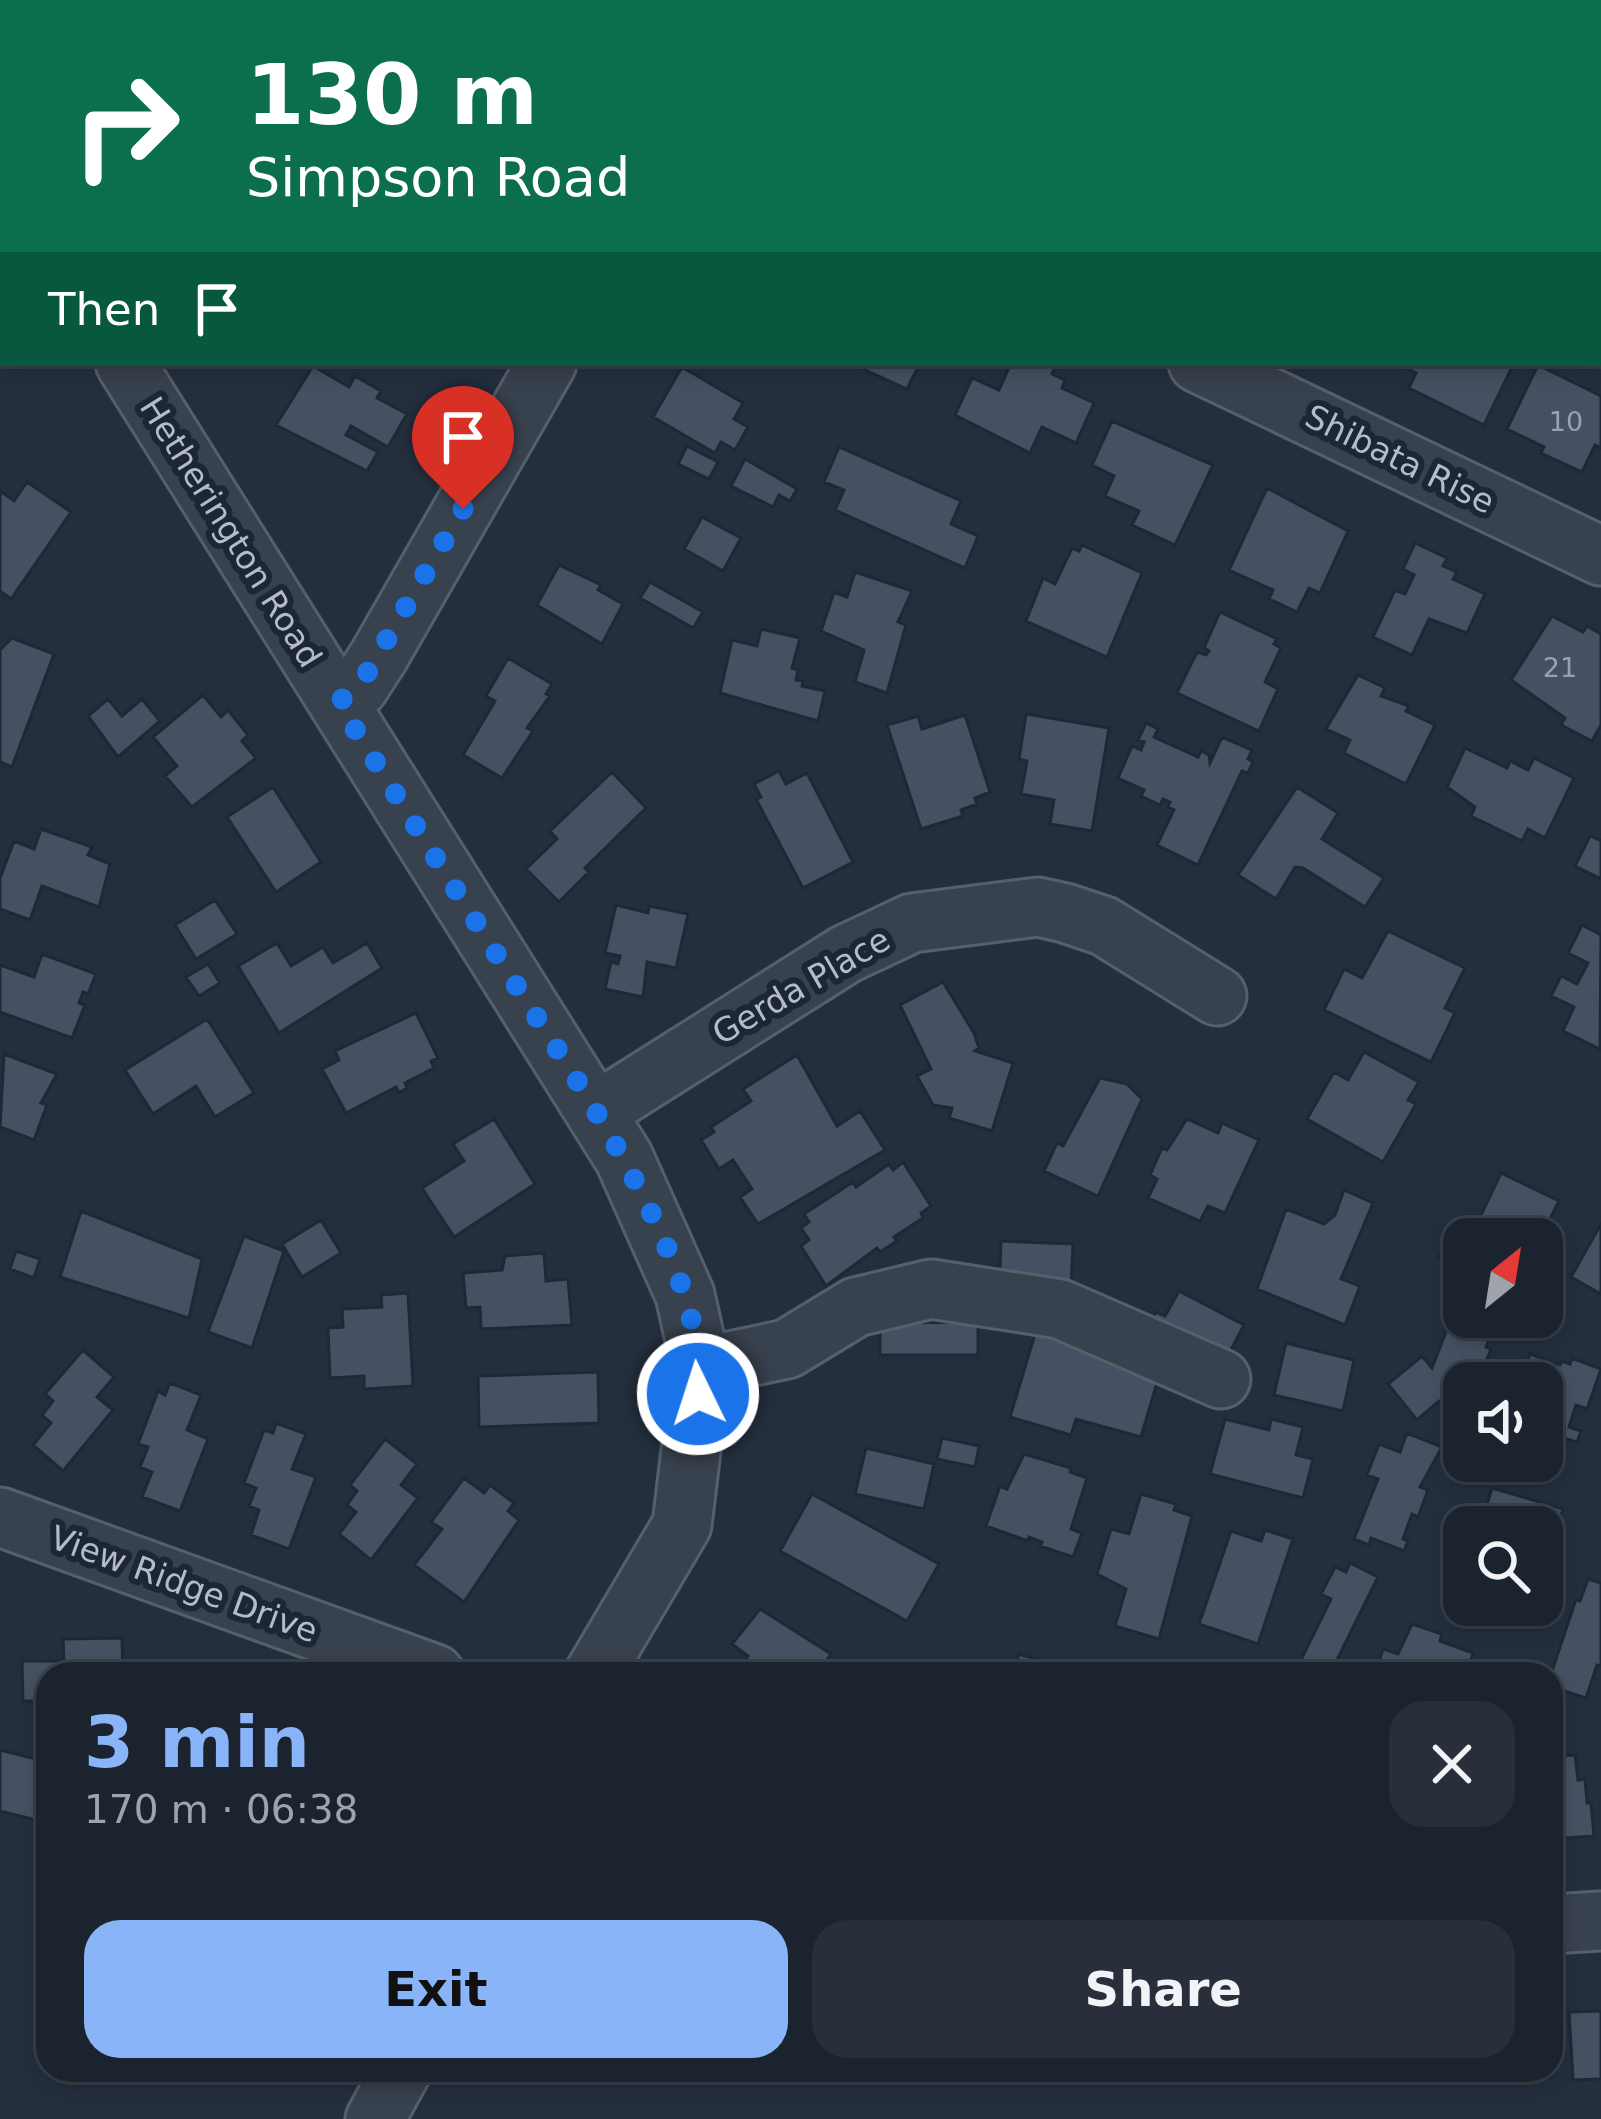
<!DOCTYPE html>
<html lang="en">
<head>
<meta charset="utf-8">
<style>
  :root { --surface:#1b232e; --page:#282f3a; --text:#f1f3f6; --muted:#a0a4aa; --line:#39404a; --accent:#8ab4f8 }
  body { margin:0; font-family:"DejaVu Sans",sans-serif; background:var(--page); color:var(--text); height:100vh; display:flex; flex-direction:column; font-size:45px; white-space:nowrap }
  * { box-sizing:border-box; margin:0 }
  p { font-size:39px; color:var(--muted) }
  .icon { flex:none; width:66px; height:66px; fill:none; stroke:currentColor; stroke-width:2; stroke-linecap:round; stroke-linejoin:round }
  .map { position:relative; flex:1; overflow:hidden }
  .panel { position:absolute; left:36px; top:1662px; width:1527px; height:420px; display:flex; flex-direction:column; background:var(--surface); border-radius:36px; box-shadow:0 6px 18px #0003,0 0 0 3px var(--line) }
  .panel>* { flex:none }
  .top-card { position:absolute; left:0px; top:0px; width:1602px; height:366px; box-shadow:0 6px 18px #0003,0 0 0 3px var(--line); background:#0b6e4f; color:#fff; overflow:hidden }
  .needle { width:78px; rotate:30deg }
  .tools { position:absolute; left:1443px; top:1218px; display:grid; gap:24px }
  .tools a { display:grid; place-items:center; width:120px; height:120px; border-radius:24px; background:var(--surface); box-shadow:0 6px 18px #0003,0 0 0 3px var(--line); font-size:60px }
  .pin { position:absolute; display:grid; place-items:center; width:102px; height:102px; color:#fff; margin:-123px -51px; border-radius:50% 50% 50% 0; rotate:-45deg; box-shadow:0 0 12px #0007 }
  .pin .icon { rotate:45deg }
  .me { position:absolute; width:132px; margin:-66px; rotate:356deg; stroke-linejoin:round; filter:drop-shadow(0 0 9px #0008) }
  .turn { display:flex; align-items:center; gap:42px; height:252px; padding:0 48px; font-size:54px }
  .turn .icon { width:156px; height:156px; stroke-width:2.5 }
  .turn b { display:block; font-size:84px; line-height:102px }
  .then { display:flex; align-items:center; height:114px; padding:0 48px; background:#0003; gap:24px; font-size:45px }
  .round { display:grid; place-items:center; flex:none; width:126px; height:126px; border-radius:36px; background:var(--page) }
  .head { display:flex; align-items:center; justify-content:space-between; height:204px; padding:0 48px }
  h1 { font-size:72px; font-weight:700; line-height:90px; color:var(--accent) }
  .action { display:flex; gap:24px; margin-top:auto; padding:24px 48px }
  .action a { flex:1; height:138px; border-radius:36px; background:var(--accent); color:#111; font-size:48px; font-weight:700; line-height:138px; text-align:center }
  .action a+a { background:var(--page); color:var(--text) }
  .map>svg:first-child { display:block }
  .building { fill:#455162; stroke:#1f2835; stroke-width:3 }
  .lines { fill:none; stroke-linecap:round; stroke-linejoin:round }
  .minor-casing { stroke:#565f6c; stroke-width:63 }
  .minor { stroke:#38414e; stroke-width:57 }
  .route { stroke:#1a73e8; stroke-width:21; stroke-dasharray:0 37.8 }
  .labels { text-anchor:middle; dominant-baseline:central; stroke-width:12; stroke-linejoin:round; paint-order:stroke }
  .number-label { font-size:27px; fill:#98a1af }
  .street-label { font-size:33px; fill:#b4bcc9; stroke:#1d2633 }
</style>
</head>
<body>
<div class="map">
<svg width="1601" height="2119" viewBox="0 0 1601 2119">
  <rect width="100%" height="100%" fill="#242f3e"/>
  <path class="building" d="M 1422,0 L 1549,0 L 1428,3 Z
    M 850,363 L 924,363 L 919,365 L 907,389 Z
    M 1011,363 L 1055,367 L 1052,374 L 1065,380 L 1062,388 L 1094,403 L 1076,443 L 1042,427 L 1030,453 L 955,415 L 972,378 L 999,390 Z
    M 1405,363 L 1514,363 L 1484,425 L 1409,388 L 1416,373 L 1403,367 Z
    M 1538,365 L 1601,396 L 1601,448 L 1595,445 L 1582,472 L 1541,453 L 1544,447 L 1507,429 Z
    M 313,366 L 349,387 L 355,376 L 381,391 L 377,398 L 407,414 L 388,447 L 351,426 L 346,435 L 378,452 L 367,471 L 276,425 Z
    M 682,367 L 743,403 L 734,419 L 748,427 L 735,450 L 721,442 L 715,453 L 653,417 Z
    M 1112,421 L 1213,465 L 1175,545 L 1132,525 L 1139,511 L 1105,496 L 1114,476 L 1092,465 Z
    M 687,446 L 718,462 L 709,479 L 678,464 Z
    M 839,447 L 961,501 L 951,524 L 978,536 L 965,568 L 835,510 L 844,490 L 824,482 Z
    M 745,459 L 797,489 L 790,501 L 779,495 L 773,507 L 731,486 Z
    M 27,482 L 71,512 L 11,599 L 0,591 L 0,491 L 14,501 Z
    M 1267,488 L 1348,531 L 1320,593 L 1309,588 L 1297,612 L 1269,599 L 1273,590 L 1229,570 Z
    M 702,517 L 741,538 L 723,571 L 684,549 Z
    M 1415,543 L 1447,558 L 1443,566 L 1457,572 L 1453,579 L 1485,594 L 1467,633 L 1429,619 L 1412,655 L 1373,637 L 1395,590 L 1405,594 L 1414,575 L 1403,569 Z
    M 1082,545 L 1142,573 L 1107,657 L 1026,621 L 1043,578 L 1055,584 L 1072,548 L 1079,551 Z
    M 559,565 L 601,585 L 598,590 L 623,604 L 602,644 L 537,605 Z
    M 855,572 L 912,591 L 898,622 L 906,625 L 887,693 L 855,682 L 864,650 L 821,631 L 834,592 L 847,597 Z
    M 650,582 L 703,612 L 693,628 L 640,598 Z
    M 1220,612 L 1277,639 L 1274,644 L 1281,648 L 1265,682 L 1278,689 L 1259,731 L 1177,693 L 1197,652 L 1206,655 L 1209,651 L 1204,648 Z
    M 1552,616 L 1583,632 L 1587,626 L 1601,634 L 1601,725 L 1592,741 L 1561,725 L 1565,718 L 1511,680 Z
    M 761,629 L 800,638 L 792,668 L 798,670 L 796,680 L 803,681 L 802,686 L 825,691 L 818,721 L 720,693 L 732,640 L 757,646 Z
    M 12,638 L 54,654 L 12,767 L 0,762 L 0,650 Z
    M 508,658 L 552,684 L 546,694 L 550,696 L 527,728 L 533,731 L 502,778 L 463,755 L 495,701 L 486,696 Z
    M 1358,675 L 1385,688 L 1381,696 L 1409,706 L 1406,711 L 1435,725 L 1406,784 L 1344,753 L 1350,740 L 1326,729 Z
    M 203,695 L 221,717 L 228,710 L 248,735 L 242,741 L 256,758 L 192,807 L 165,776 L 177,766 L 153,737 Z
    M 108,699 L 122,716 L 142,699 L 160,721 L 118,757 L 88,716 Z
    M 1026,714 L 1109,728 L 1092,831 L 1050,824 L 1054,800 L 1021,794 L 1027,761 L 1019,759 Z
    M 965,715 L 990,792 L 975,798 L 977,804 L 961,810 L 963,816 L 921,829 L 887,725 L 918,716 L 922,729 Z
    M 1146,723 L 1158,729 L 1154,737 L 1198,757 L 1201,751 L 1209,755 L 1210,763 L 1222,737 L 1252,750 L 1248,759 L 1253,762 L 1248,773 L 1242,771 L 1198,865 L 1157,845 L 1174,810 L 1168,807 L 1170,802 L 1163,799 L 1160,805 L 1141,796 L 1144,790 L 1118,778 L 1132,746 L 1141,750 L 1144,742 L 1138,740 Z
    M 1465,748 L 1507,768 L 1510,761 L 1528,770 L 1534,758 L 1574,778 L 1545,838 L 1528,829 L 1522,841 L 1471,816 L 1475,807 L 1447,787 Z
    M 779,771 L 786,784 L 807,773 L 853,862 L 803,888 L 756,799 L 761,797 L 754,784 Z
    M 612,772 L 646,808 L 585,868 L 589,872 L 559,902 L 526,869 L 557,839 L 550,831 Z
    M 273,787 L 321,862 L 276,892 L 227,817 Z
    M 1297,787 L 1338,813 L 1322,839 L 1384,878 L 1365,907 L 1303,868 L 1295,867 L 1276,899 L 1238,875 Z
    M 41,829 L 92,847 L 88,855 L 110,864 L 99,907 L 42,886 L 30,920 L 0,909 L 0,878 L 14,841 L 34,849 Z
    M 1590,836 L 1601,841 L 1601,879 L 1575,866 Z
    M 215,900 L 237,934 L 196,959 L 175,925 Z
    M 616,905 L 648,913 L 649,906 L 688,914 L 676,968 L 647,962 L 643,997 L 605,989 L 611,962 L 618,964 L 620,956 L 605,953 Z
    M 1582,925 L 1601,935 L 1600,1049 L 1563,1031 L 1574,1007 L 1551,996 L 1561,976 L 1577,984 L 1588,963 L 1568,953 Z
    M 1388,931 L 1465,968 L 1445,1008 L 1455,1013 L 1431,1062 L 1324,1010 L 1344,969 L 1362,978 Z
    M 277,943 L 291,966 L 323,947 L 333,963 L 367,943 L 382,968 L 279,1033 L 238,966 Z
    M 42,954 L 96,974 L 88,994 L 83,992 L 79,1003 L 85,1005 L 72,1038 L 0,1012 L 0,965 L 34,977 Z
    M 208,964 L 220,983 L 199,996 L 186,977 Z
    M 943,982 L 974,1033 L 979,1048 L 975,1051 L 1013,1063 L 992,1131 L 949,1118 L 952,1108 L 933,1105 L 917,1076 L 931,1069 L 900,1005 Z
    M 416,1013 L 438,1058 L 431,1061 L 434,1068 L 405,1083 L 407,1088 L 399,1093 L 396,1087 L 346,1113 L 322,1069 L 339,1060 L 335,1051 Z
    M 207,1019 L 254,1093 L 215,1117 L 196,1086 L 153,1114 L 125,1070 Z
    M 1364,1052 L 1419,1082 L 1408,1100 L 1416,1104 L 1383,1162 L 1307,1119 L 1334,1072 L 1348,1080 Z
    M 4,1054 L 57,1074 L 41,1103 L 47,1105 L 34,1140 L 0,1127 Z
    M 797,1055 L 837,1126 L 860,1111 L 885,1150 L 758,1224 L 740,1197 L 752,1189 L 733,1160 L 719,1169 L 701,1140 L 714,1132 L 711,1127 L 751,1101 L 743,1089 Z
    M 1100,1078 L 1127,1084 L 1142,1099 L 1098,1196 L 1044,1171 L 1057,1143 L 1063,1146 Z
    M 494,1119 L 535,1184 L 454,1237 L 422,1188 L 464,1161 L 453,1144 Z
    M 1187,1119 L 1218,1133 L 1222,1123 L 1259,1140 L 1225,1213 L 1208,1206 L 1200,1221 L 1148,1198 L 1157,1179 L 1150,1175 L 1162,1148 L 1167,1150 Z
    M 903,1162 L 931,1206 L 921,1213 L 923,1218 L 894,1237 L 897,1241 L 880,1252 L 877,1248 L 826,1286 L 801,1246 L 809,1240 L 801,1228 L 809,1222 L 804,1214 L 853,1182 L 856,1187 L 889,1164 L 893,1170 Z
    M 1501,1173 L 1559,1201 L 1540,1239 L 1464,1239 L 1464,1269 L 1439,1257 L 1454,1225 L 1472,1234 Z
    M 1344,1190 L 1373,1203 L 1341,1279 L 1360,1286 L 1345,1325 L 1257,1289 L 1286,1209 L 1324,1224 L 1335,1215 Z
    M 81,1211 L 202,1259 L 189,1318 L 60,1277 Z
    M 321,1220 L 341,1253 L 302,1277 L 282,1244 Z
    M 1601,1224 L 1601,1294 L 1571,1277 Z
    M 244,1236 L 284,1251 L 252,1348 L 208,1332 Z
    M 1001,1241 L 1073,1244 L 1071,1288 L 989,1283 L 990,1267 L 1000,1268 Z
    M 16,1251 L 40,1259 L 34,1278 L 10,1269 Z
    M 544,1253 L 546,1281 L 568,1279 L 572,1325 L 481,1329 L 480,1307 L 466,1308 L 463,1273 L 502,1270 L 505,1256 Z
    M 1179,1291 L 1244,1325 L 1224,1363 L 1149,1325 L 1156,1312 L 1165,1316 Z
    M 408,1293 L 413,1386 L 364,1389 L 364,1376 L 330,1378 L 328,1328 L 343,1327 L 342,1309 L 382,1307 L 381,1295 Z
    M 1454,1311 L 1494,1326 L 1486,1347 L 1491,1349 L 1478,1383 L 1464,1383 L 1464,1416 L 1439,1401 L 1417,1420 L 1388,1384 L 1422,1356 L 1432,1368 Z
    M 978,1322 L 978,1355 L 880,1355 L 880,1323 Z
    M 1038,1324 L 1159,1376 L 1141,1437 L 1076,1419 L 1071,1435 L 1010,1417 Z
    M 1286,1343 L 1354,1360 L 1343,1411 L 1274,1395 Z
    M 83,1350 L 114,1377 L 97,1397 L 113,1410 L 63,1471 L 33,1445 L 51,1423 L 42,1415 L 53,1401 L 45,1394 Z
    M 1530,1354 L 1560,1365 L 1562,1361 L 1570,1364 L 1572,1358 L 1601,1369 L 1587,1409 L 1576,1405 L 1569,1427 L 1581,1431 L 1577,1442 L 1542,1432 L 1542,1383 L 1519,1383 Z
    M 598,1372 L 599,1423 L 479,1427 L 478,1376 Z
    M 170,1383 L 201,1395 L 187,1430 L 208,1439 L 180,1511 L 142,1497 L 152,1472 L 140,1467 L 148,1447 L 138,1444 L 158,1391 L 165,1395 Z
    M 1225,1419 L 1269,1430 L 1271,1419 L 1303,1427 L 1296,1455 L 1313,1459 L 1303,1498 L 1210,1474 Z
    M 276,1423 L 306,1434 L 292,1469 L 316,1477 L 289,1549 L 251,1535 L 259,1510 L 249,1506 L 256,1488 L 244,1483 L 264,1430 L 273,1433 Z
    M 1407,1433 L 1442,1447 L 1420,1487 L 1428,1490 L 1418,1517 L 1412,1514 L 1403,1539 L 1408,1541 L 1404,1551 L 1371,1538 L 1369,1545 L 1354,1539 L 1378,1479 L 1367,1475 L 1379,1444 L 1400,1452 Z
    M 942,1438 L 979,1446 L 975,1467 L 937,1459 Z
    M 385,1439 L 417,1464 L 401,1485 L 418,1498 L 371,1560 L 339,1534 L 356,1512 L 347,1505 L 357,1491 L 350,1485 Z
    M 866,1448 L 934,1464 L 924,1509 L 855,1494 Z
    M 1024,1454 L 1071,1468 L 1070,1472 L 1087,1478 L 1071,1529 L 1082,1533 L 1073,1557 L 1040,1546 L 1042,1542 L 1029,1537 L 1028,1541 L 986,1526 L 1000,1486 L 1007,1489 Z
    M 464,1478 L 484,1493 L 490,1485 L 514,1503 L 508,1511 L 519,1520 L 464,1602 L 414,1565 L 442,1529 L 431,1522 Z
    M 1492,1488 L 1563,1509 L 1542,1577 L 1542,1527 L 1480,1527 Z
    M 812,1494 L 939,1564 L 907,1621 L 780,1551 Z
    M 1141,1494 L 1176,1504 L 1174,1510 L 1192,1516 L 1159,1639 L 1115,1626 L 1126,1589 L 1097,1574 L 1111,1529 L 1129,1534 Z
    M 1265,1530 L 1293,1539 L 1258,1644 L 1199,1624 L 1231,1531 L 1261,1541 Z
    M 1350,1563 L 1378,1577 L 1330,1674 L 1309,1674 L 1297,1668 L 1331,1599 L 1321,1594 L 1335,1567 L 1346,1572 Z
    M 1588,1579 L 1601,1583 L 1601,1666 L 1597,1665 L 1586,1698 L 1551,1687 L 1551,1674 L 1576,1599 L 1580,1601 Z
    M 760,1609 L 831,1654 L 817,1674 L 736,1674 L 748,1656 L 732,1644 Z
    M 1412,1624 L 1442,1634 L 1440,1641 L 1473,1653 L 1467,1673 L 1375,1674 L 1383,1649 L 1398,1654 Z
    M 122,1638 L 123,1674 L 48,1674 L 48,1701 L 23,1701 L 22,1661 L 64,1661 L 63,1639 Z
    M 1019,1654 L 1084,1674 L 1012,1674 Z
    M 1551,1749 L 1555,1756 L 1575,1755 L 1578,1780 L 1585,1779 L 1587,1803 L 1591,1803 L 1594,1836 L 1551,1839 Z
    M 0,1750 L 48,1762 L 48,1816 L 44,1822 L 0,1811 Z
    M 1601,2011 L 1601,2079 L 1573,2080 L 1569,2012 Z"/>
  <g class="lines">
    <defs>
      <path id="minor" d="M 749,3 L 751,0
        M 0,164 L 3,169
        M 125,363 L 624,1158 L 685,1295 L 701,1367 L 682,1525 L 594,1674
        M 1198,363 L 1601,556
        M 338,702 L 359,687 L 379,656 L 547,363
        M 596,1112 L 846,954 L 912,923 L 1038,907 L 1065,913 L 1104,926 L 1217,996
        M 701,1367 L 787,1349 L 856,1307 L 931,1289 L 1060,1309 L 1221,1379
        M 0,1517 L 435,1674
        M 1551,1924 L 1601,1921
        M 375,2119 L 402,2070"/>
    </defs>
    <use href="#minor" class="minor-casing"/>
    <use href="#minor" class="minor"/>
  </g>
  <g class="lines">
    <path class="route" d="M 463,509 L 359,687 L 338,702 C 393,790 448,878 504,966 C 570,1072 711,1268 698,1394"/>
  </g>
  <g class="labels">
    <g class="number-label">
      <text x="1566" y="421">10</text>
      <text x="1560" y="667">21</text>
    </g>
    <g class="street-label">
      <text transform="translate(1400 459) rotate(26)">Shibata Rise</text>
      <text transform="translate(231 532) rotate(58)">Hetherington Road</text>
      <text transform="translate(801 986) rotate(-30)">Gerda Place</text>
      <text transform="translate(184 1584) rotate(20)">View Ridge Drive</text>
    </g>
  </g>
</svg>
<div class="tools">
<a><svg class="needle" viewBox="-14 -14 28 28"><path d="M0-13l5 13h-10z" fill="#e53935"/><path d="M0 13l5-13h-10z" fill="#a0a4aa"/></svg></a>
<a><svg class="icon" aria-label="sound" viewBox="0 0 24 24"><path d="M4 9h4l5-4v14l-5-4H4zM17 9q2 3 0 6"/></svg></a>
<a><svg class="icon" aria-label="search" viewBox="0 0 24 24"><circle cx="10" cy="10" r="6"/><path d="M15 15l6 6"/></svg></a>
</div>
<div class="pin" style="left:463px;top:509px;background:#d93025"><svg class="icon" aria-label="arrive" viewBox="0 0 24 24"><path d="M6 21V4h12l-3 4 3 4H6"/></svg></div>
<svg class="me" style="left:698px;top:1394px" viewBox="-20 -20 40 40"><circle r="17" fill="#1a73e8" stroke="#fff" stroke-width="3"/><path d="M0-11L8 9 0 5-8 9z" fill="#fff"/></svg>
<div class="top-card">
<div class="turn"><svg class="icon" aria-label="right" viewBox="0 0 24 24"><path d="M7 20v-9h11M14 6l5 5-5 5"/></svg><div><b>130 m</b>Simpson Road</div></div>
<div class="then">Then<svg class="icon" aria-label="arrive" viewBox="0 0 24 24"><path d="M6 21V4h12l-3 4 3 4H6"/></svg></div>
</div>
<section class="panel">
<div class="head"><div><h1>3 min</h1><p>170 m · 06:38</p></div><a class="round"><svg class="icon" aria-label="close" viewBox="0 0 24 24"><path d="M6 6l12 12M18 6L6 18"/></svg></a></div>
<div class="action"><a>Exit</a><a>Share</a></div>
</section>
</div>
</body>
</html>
